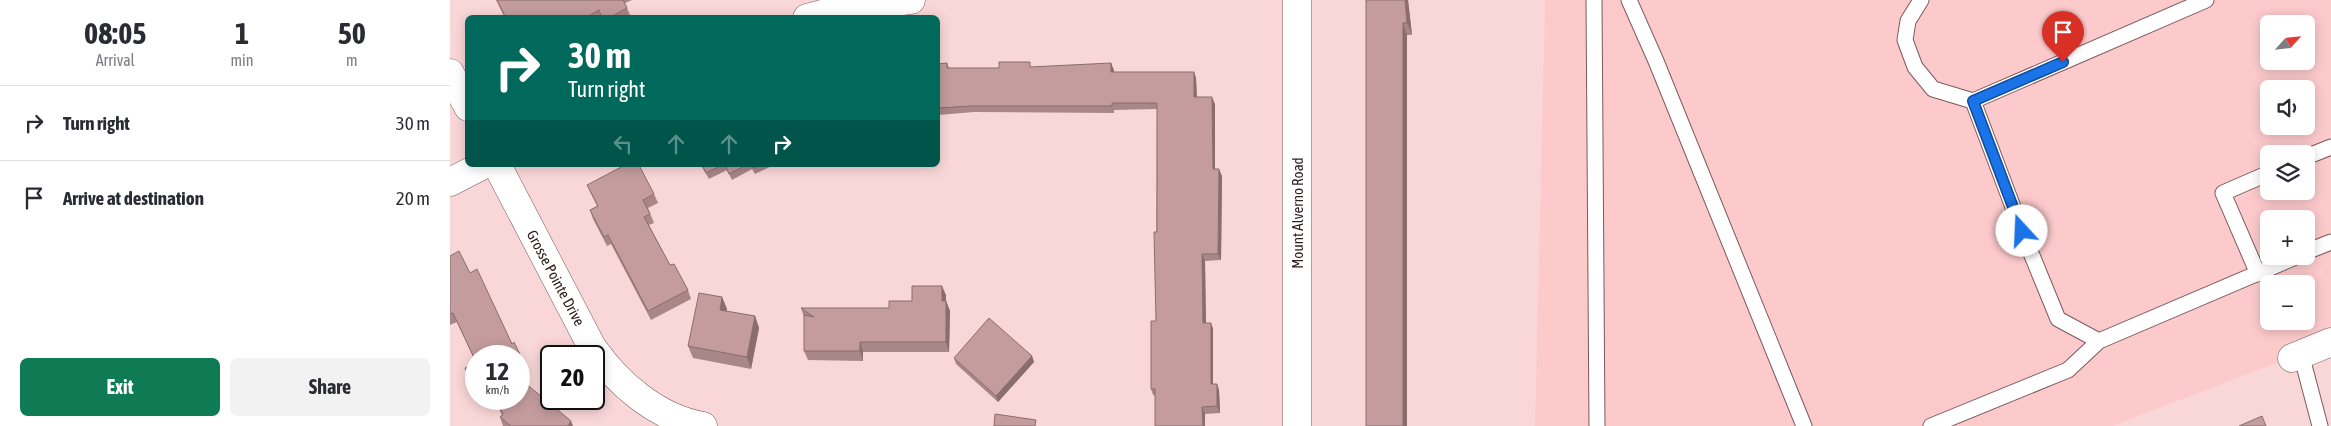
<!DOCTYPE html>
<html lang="en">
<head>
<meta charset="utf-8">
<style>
  :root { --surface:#fff; --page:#f2f2f3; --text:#2b2b33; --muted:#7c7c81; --line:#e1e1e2; --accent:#0e7b55 }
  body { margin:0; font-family:"Asap Condensed",sans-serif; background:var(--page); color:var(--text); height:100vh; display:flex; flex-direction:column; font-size:19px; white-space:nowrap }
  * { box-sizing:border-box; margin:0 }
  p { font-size:16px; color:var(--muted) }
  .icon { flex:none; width:28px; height:28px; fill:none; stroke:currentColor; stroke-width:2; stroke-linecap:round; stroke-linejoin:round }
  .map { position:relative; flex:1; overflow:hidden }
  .sheet { display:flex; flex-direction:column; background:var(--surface); width:450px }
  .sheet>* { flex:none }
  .hud { position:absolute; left:15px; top:15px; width:475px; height:152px; border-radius:8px; box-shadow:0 2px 12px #0003; background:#00695c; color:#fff; overflow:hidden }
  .needle { width:32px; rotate:63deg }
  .buttons { position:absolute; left:1810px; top:15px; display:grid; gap:10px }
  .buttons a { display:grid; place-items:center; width:55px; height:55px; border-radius:8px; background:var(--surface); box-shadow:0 2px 12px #0003; font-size:25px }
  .speed { position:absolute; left:15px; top:345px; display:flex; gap:10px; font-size:25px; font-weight:700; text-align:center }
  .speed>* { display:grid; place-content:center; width:65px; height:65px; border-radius:50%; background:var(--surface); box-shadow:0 2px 12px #0003; line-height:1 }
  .speed small { font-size:12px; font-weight:400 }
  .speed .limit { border:2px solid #111; border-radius:8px; background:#fff; color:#111 }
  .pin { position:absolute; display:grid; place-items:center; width:42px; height:42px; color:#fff; margin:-51px -21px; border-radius:50% 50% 50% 0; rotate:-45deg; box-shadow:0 0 5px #0007 }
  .pin .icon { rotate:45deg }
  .me { position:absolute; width:55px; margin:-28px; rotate:340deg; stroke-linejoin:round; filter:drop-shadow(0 0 4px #0008) }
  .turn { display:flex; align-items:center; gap:18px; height:105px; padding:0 20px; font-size:22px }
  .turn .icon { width:65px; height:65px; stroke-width:2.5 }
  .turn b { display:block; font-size:35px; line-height:42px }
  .lanes { display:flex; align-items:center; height:48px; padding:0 20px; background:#0003; justify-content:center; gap:25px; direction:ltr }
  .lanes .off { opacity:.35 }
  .eta { display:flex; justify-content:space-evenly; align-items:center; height:85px; text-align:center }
  .eta b { font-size:30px; font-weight:700; line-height:35px }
  .cta { display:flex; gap:10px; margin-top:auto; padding:10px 20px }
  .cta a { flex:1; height:58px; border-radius:8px; background:var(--accent); color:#fff; font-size:20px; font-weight:700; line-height:58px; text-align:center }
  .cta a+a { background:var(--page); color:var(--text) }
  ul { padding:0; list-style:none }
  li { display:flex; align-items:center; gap:15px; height:75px; padding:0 20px; border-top:1px solid var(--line) }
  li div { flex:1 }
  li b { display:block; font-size:19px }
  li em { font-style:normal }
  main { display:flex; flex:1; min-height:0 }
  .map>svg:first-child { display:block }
  .built { fill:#fdcacc; fill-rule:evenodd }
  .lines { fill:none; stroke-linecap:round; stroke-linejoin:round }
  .service-casing { stroke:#7d595a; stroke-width:17 }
  .minor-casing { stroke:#7d595a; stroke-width:29 }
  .tertiary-casing { stroke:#7d595a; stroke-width:29 }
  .service { stroke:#fff; stroke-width:15 }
  .minor { stroke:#fff; stroke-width:28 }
  .tertiary { stroke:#fff; stroke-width:28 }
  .wall { fill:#a98688 }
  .shaded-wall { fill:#896d6f }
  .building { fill:#c49c9e; stroke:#896d6f }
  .route-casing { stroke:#114b97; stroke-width:12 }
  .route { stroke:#1a73e8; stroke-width:9 }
  .labels { text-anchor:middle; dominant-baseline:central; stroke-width:4.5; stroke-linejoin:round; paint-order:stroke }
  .street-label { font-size:15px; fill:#2f2021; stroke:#fff }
</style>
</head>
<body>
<main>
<section class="sheet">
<div class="eta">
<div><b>08:05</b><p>Arrival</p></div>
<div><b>1</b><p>min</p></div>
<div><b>50</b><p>m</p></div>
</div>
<ul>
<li><svg class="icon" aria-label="right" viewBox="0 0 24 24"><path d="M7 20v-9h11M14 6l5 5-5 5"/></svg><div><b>Turn right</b></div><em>30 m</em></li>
<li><svg class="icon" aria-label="arrive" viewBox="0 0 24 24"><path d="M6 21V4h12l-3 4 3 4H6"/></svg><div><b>Arrive at destination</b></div><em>20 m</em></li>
</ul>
<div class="cta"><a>Exit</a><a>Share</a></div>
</section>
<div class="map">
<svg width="1881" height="426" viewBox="0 0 1881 426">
  <rect width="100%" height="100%" fill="#f9d7d8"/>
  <path class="built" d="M 1095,0 L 1881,0 L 1881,342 L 1662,426 L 1085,426 ZM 1819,24 L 1856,24 L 1856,61 L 1819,61 ZM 1819,89 L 1856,89 L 1856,126 L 1819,126 ZM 1819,154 L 1856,154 L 1856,191 L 1819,191 ZM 1819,219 L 1856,219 L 1856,256 L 1819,256 ZM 1819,284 L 1856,284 L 1856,321 L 1819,321 Z"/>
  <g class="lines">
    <defs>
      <path id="service" d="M 1144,0 L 1147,426
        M 1179,0 L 1206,61 L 1354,426
        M 1471,0 L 1458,21 L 1455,40 L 1465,67 L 1483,89 L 1523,101 L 1572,231 L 1608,319 L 1649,341
        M 1523,101 L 1756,0
        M 1856,157 L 1881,147
        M 1856,252 L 1881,242
        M 1808,274 L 1773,193 L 1819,173
        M 1851,354 L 1870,426
        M 1481,426 L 1618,370 L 1649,341 L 1848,256"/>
      <path id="minor" d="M 357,18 L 387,10 L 461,0
        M 0,73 L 18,107
        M 47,165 L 142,347 C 168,384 207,418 253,426
        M 0,182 L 33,165
        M 1842,358 L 1881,342"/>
      <path id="tertiary" d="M 847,0 L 847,426"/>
    </defs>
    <use href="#service" class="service-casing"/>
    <use href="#minor" class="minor-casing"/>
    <use href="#tertiary" class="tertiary-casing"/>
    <use href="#service" class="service"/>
    <use href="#minor" class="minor"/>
    <use href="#tertiary" class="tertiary"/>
  </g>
  <path class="wall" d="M 46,0 L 182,0 L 175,3 L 180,15 L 175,18 L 55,18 Z
    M 916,0 L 958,0 L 962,35 L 957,35 L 957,426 L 916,426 Z
    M 497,63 L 499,68 L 549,68 L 581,67 L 664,70 L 664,72 L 744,72 L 746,78 L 747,97 L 765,104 L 765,169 L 772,176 L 771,260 L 755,261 L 756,323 L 761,323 L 763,329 L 763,384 L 767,384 L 769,390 L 770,413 L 755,414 L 703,395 L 701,389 L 706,321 L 707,109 L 664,110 L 664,113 L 524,112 L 488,115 L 488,64 Z
    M 251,165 L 324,165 L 305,174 L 302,169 L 282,180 L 277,170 L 259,179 Z
    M 137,185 L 204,194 L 208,203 L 198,208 L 204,223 L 199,225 L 220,265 L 238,290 L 241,299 L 201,320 L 161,244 L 157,246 L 143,219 L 140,210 L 147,206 Z
    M 0,256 L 20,273 L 76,367 L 79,376 L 71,380 L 123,426 L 53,426 L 50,417 L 52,415 L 44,399 L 69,399 L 69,356 L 26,356 L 26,394 L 15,368 L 26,363 L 7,322 L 0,325 Z
    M 496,295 L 496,301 L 500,311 L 499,352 L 413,352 L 413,361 L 358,360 L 354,351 L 354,317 L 351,308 L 439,308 L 462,301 Z
    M 272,297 L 277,309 L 276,311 L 305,316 L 309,328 L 301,369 L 243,358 L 238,346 Z
    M 582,356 L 584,362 L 548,402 L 506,364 L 504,358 Z"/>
  <path class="shaded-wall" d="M 955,0 L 958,0 L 962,35 L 957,23 Z
    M 953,23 L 957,35 L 957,426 L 953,426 Z
    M 661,63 L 664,70 L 664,78 L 661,72 Z
    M 744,72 L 746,78 L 747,104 L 744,97 Z
    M 762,97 L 765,104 L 765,176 L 763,169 Z
    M 769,169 L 772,176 L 771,260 L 768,254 Z
    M 752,254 L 755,261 L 756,329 L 753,323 Z
    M 492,286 L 496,295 L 496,311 L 492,301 Z
    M 272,297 L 277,309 L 274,322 L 270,310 Z
    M 496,301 L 500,311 L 499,352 L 496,342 Z
    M 305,316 L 309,328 L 301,369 L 297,357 Z
    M 761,323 L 763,329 L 763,390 L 761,384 Z
    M 410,342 L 413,352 L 413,361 L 410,351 Z
    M 582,356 L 584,362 L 548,402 L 546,396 Z
    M 767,384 L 769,390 L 770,413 L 767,406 Z
    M 752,407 L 755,414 L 755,426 L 753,426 Z
    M 121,421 L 123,426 L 118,426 Z"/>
  <path class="building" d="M 47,0 L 173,0 L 177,8 L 159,18 L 152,18 L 149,10 L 135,18 L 56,18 Z
    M 916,0 L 955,0 L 957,23 L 953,23 L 953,426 L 916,426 Z
    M 549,62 L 580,62 L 580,67 L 661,63 L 661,72 L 744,72 L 744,97 L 762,97 L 763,169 L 769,169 L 768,254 L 752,254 L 753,323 L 761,323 L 761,384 L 767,384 L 767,406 L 752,407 L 753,426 L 705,426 L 705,389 L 701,389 L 701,321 L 706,321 L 704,232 L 707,232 L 707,103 L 662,103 L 662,106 L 521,106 L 488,108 L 488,64 L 497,63 L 497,68 L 549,68 Z
    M 175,165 L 189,165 L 204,194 L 193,200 L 200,214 L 194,217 L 220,265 L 224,264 L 238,290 L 198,311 L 158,235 L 154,237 L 140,210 L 148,206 L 137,185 Z
    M 252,165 L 272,165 L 256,173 Z
    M 275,165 L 296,165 L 279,174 Z
    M 301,165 L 309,165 L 303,168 Z
    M 9,251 L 20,273 L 27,269 L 62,344 L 64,342 L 76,367 L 69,371 L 69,356 L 26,356 L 26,362 L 3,313 L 0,314 L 0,256 Z
    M 462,286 L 492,286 L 492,301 L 496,301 L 496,342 L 410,342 L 410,351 L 354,351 L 354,315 L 364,317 L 351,308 L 439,308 L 439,301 L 462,301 Z
    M 249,293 L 272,297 L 270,310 L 305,316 L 297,357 L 238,346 Z
    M 539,318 L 582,356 L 546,396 L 504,358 Z
    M 26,363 L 26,387 L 24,388 L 15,368 Z
    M 69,378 L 121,421 L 118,426 L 61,426 L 50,417 L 53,414 L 45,399 L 69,399 Z
    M 545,414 L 586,420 L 585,426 L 544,426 Z
    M 1812,416 L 1816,426 L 1789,426 Z"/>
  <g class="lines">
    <defs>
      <path id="route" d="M 1572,231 L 1523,101 L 1613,62"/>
    </defs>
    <use href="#route" class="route-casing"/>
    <use href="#route" class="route"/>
  </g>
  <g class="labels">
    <g class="street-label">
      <text transform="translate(847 213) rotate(-90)">Mount Alverno Road</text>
      <text transform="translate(106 278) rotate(62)">Grosse Pointe Drive</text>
    </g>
  </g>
</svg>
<div class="buttons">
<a><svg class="needle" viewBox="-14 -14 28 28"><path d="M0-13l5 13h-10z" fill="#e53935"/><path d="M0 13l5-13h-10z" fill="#7c7c81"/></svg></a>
<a><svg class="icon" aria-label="sound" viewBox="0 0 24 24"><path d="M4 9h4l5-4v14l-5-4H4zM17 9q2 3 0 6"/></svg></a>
<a><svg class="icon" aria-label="layers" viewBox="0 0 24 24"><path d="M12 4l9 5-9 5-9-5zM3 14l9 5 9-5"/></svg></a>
<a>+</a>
<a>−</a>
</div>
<div class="speed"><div>12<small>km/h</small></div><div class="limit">20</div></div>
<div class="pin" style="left:1613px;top:62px;background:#d93025"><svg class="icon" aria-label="arrive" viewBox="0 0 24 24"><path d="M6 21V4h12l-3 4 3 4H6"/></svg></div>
<svg class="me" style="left:1572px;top:231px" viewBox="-20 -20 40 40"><circle r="19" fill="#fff"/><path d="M0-13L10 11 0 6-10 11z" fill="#1a73e8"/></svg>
<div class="hud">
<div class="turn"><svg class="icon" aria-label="right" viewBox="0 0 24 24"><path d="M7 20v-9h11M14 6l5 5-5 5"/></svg><div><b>30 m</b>Turn right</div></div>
<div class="lanes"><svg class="icon off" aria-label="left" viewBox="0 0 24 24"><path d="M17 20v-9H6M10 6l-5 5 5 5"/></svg><svg class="icon off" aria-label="ahead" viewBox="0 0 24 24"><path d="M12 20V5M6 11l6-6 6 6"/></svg><svg class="icon off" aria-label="ahead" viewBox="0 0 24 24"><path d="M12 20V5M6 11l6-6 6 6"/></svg><svg class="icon" aria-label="right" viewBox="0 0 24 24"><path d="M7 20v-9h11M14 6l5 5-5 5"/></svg></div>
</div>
</div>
</main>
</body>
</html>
